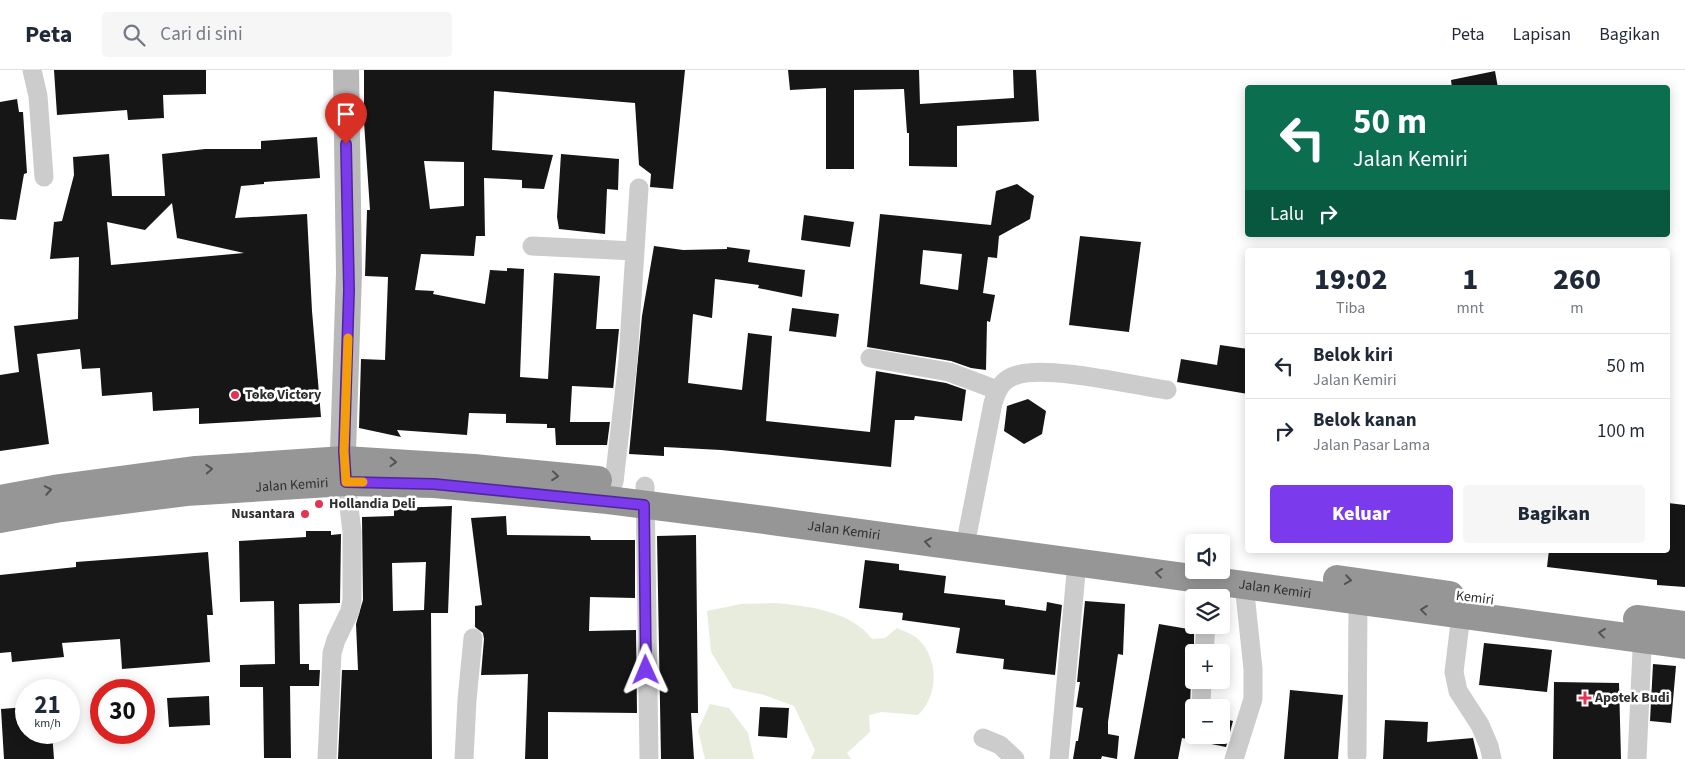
<!DOCTYPE html>
<html lang="id">
<head>
<meta charset="utf-8">
<style>
  :root { --surface:#fff; --page:#f6f6f7; --text:#1f2937; --muted:#747a83; --line:#e0e1e3; --accent:#7c3aed }
  body { margin:0; font-family:"Source Sans 3",sans-serif; background:var(--page); color:var(--text); height:100vh; display:flex; flex-direction:column; font-size:19px; white-space:nowrap }
  * { box-sizing:border-box; margin:0 }
  p { font-size:16px; color:var(--muted) }
  .icon { flex:none; width:28px; height:28px; fill:none; stroke:currentColor; stroke-width:2; stroke-linecap:round; stroke-linejoin:round }
  .map { position:relative; flex:1; overflow:hidden }
  .sheet { position:absolute; left:1245px; top:178px; width:425px; height:305px; display:flex; flex-direction:column; background:var(--surface); border-radius:5px; box-shadow:0 2px 12px #0003 }
  .sheet>* { flex:none }
  .top-card { position:absolute; left:1245px; top:15px; width:425px; height:152px; border-radius:5px; box-shadow:0 2px 12px #0003; background:#0b6e4f; color:#fff; overflow:hidden }
  .buttons { position:absolute; left:1185px; top:464px; display:grid; gap:10px }
  .buttons a { display:grid; place-items:center; width:45px; height:45px; border-radius:5px; background:var(--surface); box-shadow:0 2px 12px #0003; font-size:25px }
  .speed { position:absolute; left:15px; top:609px; display:flex; gap:10px; font-size:25px; font-weight:700; text-align:center }
  .speed>* { display:grid; place-content:center; width:65px; height:65px; border-radius:50%; background:var(--surface); box-shadow:0 2px 12px #0003; line-height:1 }
  .speed small { font-size:12px; font-weight:400 }
  .speed .limit { border:8px solid #d22; background:#fff; color:#111 }
  .pin { position:absolute; display:grid; place-items:center; width:42px; height:42px; color:#fff; margin:-51px -21px; border-radius:50% 50% 50% 0; rotate:-45deg; box-shadow:0 0 5px #0007 }
  .pin .icon { rotate:45deg }
  .me { position:absolute; width:55px; margin:-28px; rotate:359deg; stroke-linejoin:round; filter:drop-shadow(0 0 4px #0008) }
  .turn { display:flex; align-items:center; gap:18px; height:105px; padding:0 25px; font-size:22px }
  .turn .icon { width:65px; height:65px; stroke-width:2.5 }
  .turn b { display:block; font-size:35px; line-height:42px }
  .then { display:flex; align-items:center; height:48px; padding:0 25px; background:#0003; gap:10px; font-size:19px }
  .eta { display:flex; justify-content:space-evenly; align-items:center; height:85px; text-align:center }
  .eta b { font-size:30px; font-weight:800; line-height:35px }
  .cta { display:flex; gap:10px; margin-top:auto; padding:10px 25px }
  .cta a { flex:1; height:58px; border-radius:5px; background:var(--accent); color:#fff; font-size:20px; font-weight:800; line-height:58px; text-align:center }
  .cta a+a { background:var(--page); color:var(--text) }
  ul { padding:0; list-style:none }
  li { display:flex; align-items:center; gap:15px; height:65px; padding:0 25px; border-top:1px solid var(--line) }
  li div { flex:1 }
  li b { display:block; font-size:19px }
  li em { font-style:normal }
  header { display:flex; align-items:center; gap:30px; box-sizing:border-box; height:70px; padding:0 25px; background:var(--surface); border-bottom:1px solid var(--line) }
  header strong { font-size:24px }
  nav { display:flex; gap:28px; margin-inline-start:auto; font-size:18px }
  .search { width:350px; height:45px; background:var(--page); display:flex; align-items:center; gap:12px; box-sizing:border-box; padding:0 18px; border-radius:5px; color:var(--muted); font-size:19px }
  .map>svg:first-child { display:block }
  .green { fill:#e7ecdd }
  .building { fill:#161616; fill-rule:evenodd }
  .lines { fill:none; stroke-linecap:round; stroke-linejoin:round }
  .street { stroke:#ccc; stroke-width:19 }
  .secondary { stroke:#b9b9b9; stroke-width:26 }
  .highway { stroke:#969696; stroke-width:28 }
  .oneway { stroke:#535353 }
  .route-casing { stroke:#51269a; stroke-width:12 }
  .route { stroke:#7c3aed; stroke-width:9 }
  .slow { stroke:#f59e0b; stroke-width:9 }
  .poi-dot { fill:#e33453; stroke:#fff; stroke-width:2 }
  .labels { text-anchor:middle; dominant-baseline:central; stroke-width:5; stroke-linejoin:round; paint-order:stroke }
  .poi-label { font-size:14px; font-weight:bold; fill:#2f2f2f; stroke:#fff; text-anchor:start }
  .street-label { font-size:14px; fill:#2f2f2f; stroke:#fff }
</style>
</head>
<body>
<header>
<strong>Peta</strong>
<div class="search"><svg class="icon" aria-label="search" viewBox="0 0 24 24"><circle cx="10" cy="10" r="6"/><path d="M15 15l6 6"/></svg>Cari di sini</div>
<nav><a>Peta</a><a>Lapisan</a><a>Bagikan</a></nav>
</header>
<div class="map">
<svg width="1685" height="689" viewBox="0 0 1685 689">
  <rect width="100%" height="100%" fill="#fff"/>
  <path class="green" d="M 775,533 C 808,536 851,541 872,569 L 885,568 L 897,558 C 903,561 913,564 918,569 C 939,589 939,625 918,645 L 882,642 L 869,645 L 870,662 L 847,683 L 851,689 L 811,689 L 815,680 L 794,636 L 764,625 L 733,618 L 711,582 L 707,541 L 741,534 Z
    M 710,634 L 729,638 L 748,663 L 754,689 L 705,689 L 698,660 Z"/>
  <path class="building" d="M 54,0 L 206,0 L 206,24 L 163,25 L 164,48 L 128,50 L 127,40 L 57,45 Z
    M 364,0 L 685,0 L 673,119 L 650,117 L 651,104 L 639,95 L 635,33 L 494,21 L 492,80 L 553,85 L 544,119 L 522,118 L 522,110 L 484,108 L 485,166 L 476,166 L 474,186 L 421,184 L 415,220 L 434,221 L 433,224 L 485,234 L 490,200 L 507,201 L 507,198 L 524,199 L 520,307 L 548,309 L 554,203 L 600,206 L 596,259 L 619,259 L 613,320 L 613,318 L 572,316 L 570,352 L 610,352 L 607,375 L 556,375 L 555,358 L 547,358 L 547,354 L 506,353 L 506,344 L 469,343 L 467,365 L 397,360 L 401,367 L 359,358 L 361,289 L 385,290 L 388,207 L 365,206 L 367,140 L 370,140 L 364,52 ZM 424,91 L 464,92 L 464,136 L 430,139 Z
    M 788,0 L 919,0 L 920,34 L 1014,28 L 1013,0 L 1036,0 L 1039,51 L 957,56 L 957,97 L 909,96 L 909,63 L 907,63 L 904,19 L 854,20 L 854,99 L 826,99 L 826,18 L 790,20 Z
    M 1495,1 L 1498,18 L 1452,18 L 1451,10 Z
    M 17,29 L 19,42 L 23,42 L 27,103 L 24,104 L 16,150 L 0,149 L 0,32 Z
    M 317,67 L 320,108 L 264,112 L 264,114 L 241,116 L 235,148 L 307,144 L 312,241 L 321,347 L 199,354 L 199,338 L 153,341 L 152,322 L 102,326 L 100,298 L 82,299 L 80,279 L 37,284 L 49,374 L 0,381 L 0,305 L 19,302 L 14,256 L 78,249 L 79,187 L 50,189 L 54,152 L 62,151 L 74,105 L 73,87 L 109,84 L 112,126 L 165,126 L 162,84 L 205,79 L 261,79 L 261,71 ZM 172,133 L 177,168 L 244,183 L 111,195 L 107,152 L 145,160 Z
    M 561,84 L 619,89 L 618,120 L 607,119 L 605,164 L 559,159 L 557,147 Z
    M 1017,114 L 1034,126 L 1030,149 L 999,166 L 997,188 L 988,187 L 983,223 L 995,225 L 990,252 L 987,251 L 986,300 L 971,298 L 951,291 L 867,277 L 880,144 L 991,155 L 996,121 ZM 923,180 L 962,184 L 958,220 L 920,214 Z
    M 804,145 L 854,152 L 850,177 L 801,170 Z
    M 1080,166 L 1141,172 L 1129,262 L 1069,255 Z
    M 654,176 L 683,180 L 727,179 L 727,177 L 750,180 L 748,192 L 805,200 L 802,227 L 758,218 L 759,215 L 715,209 L 712,248 L 693,244 L 688,313 L 742,320 L 748,263 L 772,266 L 766,351 L 870,362 L 876,301 L 946,313 L 966,320 L 962,351 L 915,346 L 914,350 L 895,350 L 891,397 L 721,380 L 664,377 L 664,386 L 629,384 L 642,246 Z
    M 792,238 L 839,244 L 836,267 L 789,261 Z
    M 1220,275 L 1248,279 L 1248,324 L 1177,312 L 1181,289 L 1217,295 Z
    M 1028,329 L 1046,341 L 1042,364 L 1024,374 L 1004,361 L 1007,336 Z
    M 1668,433 L 1685,435 L 1685,517 L 1657,515 L 1657,510 L 1547,497 L 1549,480 L 1668,480 Z
    M 452,436 L 448,543 L 431,543 L 432,689 L 338,689 L 342,600 L 358,600 L 356,554 L 363,530 L 362,447 L 394,446 L 394,438 ZM 426,492 L 424,540 L 393,541 L 392,493 Z
    M 506,446 L 507,465 L 590,466 L 591,470 L 635,470 L 635,528 L 590,527 L 589,561 L 636,560 L 637,643 L 548,642 L 548,689 L 525,689 L 528,604 L 481,605 L 484,569 L 483,563 L 475,557 L 475,536 L 482,535 L 471,448 Z
    M 306,461 L 331,461 L 331,465 L 341,464 L 340,533 L 299,534 L 300,594 L 309,594 L 309,600 L 320,600 L 319,616 L 290,616 L 291,688 L 264,688 L 263,617 L 240,617 L 240,595 L 275,594 L 274,531 L 240,532 L 239,471 L 306,467 Z
    M 696,465 L 698,643 L 691,643 L 694,689 L 661,689 L 657,466 Z
    M 208,482 L 213,545 L 207,545 L 210,592 L 122,599 L 120,569 L 62,573 L 64,587 L 12,592 L 11,582 L 0,583 L 0,505 L 76,497 L 76,492 Z
    M 865,490 L 899,494 L 899,500 L 946,506 L 944,523 L 1005,530 L 1005,535 L 1046,541 L 1047,532 L 1062,535 L 1055,605 L 1003,599 L 1004,589 L 956,583 L 960,558 L 902,550 L 903,543 L 859,538 Z
    M 1085,531 L 1125,534 L 1123,585 L 1118,584 L 1108,652 L 1108,664 L 1119,666 L 1117,689 L 1102,686 L 1101,689 L 1073,689 L 1076,671 L 1078,671 L 1083,638 L 1076,637 L 1080,612 L 1077,612 Z
    M 1159,554 L 1194,560 L 1194,603 L 1191,610 L 1190,636 L 1194,644 L 1194,665 L 1221,665 L 1221,648 L 1233,651 L 1226,677 L 1182,668 L 1178,689 L 1134,689 Z
    M 1484,573 L 1552,580 L 1547,622 L 1479,615 Z
    M 1653,594 L 1676,596 L 1671,653 L 1650,651 Z
    M 1554,612 L 1619,613 L 1621,689 L 1553,689 Z
    M 1290,620 L 1343,625 L 1338,689 L 1284,689 Z
    M 209,626 L 210,655 L 169,657 L 167,628 Z
    M 26,637 L 26,662 L 52,662 L 54,689 L 4,689 L 1,639 Z
    M 760,637 L 789,638 L 787,668 L 758,666 Z
    M 1385,650 L 1428,652 L 1427,672 L 1473,668 L 1478,689 L 1383,689 Z"/>
  <g class="lines">
    <path class="street" d="M 32,0 L 38,26 L 44,107
      M 532,176 L 635,181
      M 870,288 L 949,302 L 997,320
      M 614,412 L 628,290 L 639,118
      M 645,416 L 649,689
      M 968,461 L 993,333 C 997,320 1002,309 1017,305 C 1048,295 1132,315 1167,320
      M 1208,528 L 1209,510
      M 1461,545 L 1454,602 L 1458,621 L 1480,655 L 1489,676 L 1492,689
      M 1204,582 L 1206,555
      M 1201,636 L 1202,610
      M 983,668 L 1000,675 L 1015,689
      M 1357,685 L 1358,531
      M 327,689 L 332,583 L 336,570 L 350,541 L 352,530 L 352,462 L 346,412
      M 464,689 L 467,630 L 473,568
      M 1059,689 L 1077,492
      M 1234,689 L 1253,629 L 1253,599 L 1244,514
      M 1637,689 L 1643,558"/>
    <path class="secondary" d="M 346,0 L 349,203 L 343,381 L 346,411"/>
    <g class="highway">
      <path d="M 0,429 L 54,419 L 196,400 L 344,390 L 474,398 L 598,410"/>
      <path id="s1" d="M 0,449 L 61,438 L 186,422 L 346,412 L 434,414 L 608,430 L 772,451 L 1685,575"/>
      <path d="M 1337,509 L 1450,525"/>
      <path d="M 1637,549 L 1685,555"/>
    </g>
  </g>
  <defs><path id="oneway-chevron" d="M-2-3.5L2.5 0L-2 3.5" fill="none" stroke-width="1.6" stroke-linecap="round" stroke-linejoin="round" transform="scale(1.25)"/></defs>
  <g class="oneway">
    <use href="#oneway-chevron" transform="translate(393 392) rotate(2)"/>
    <use href="#oneway-chevron" transform="translate(209 399) rotate(-4)"/>
    <use href="#oneway-chevron" transform="translate(555 406) rotate(6)"/>
    <use href="#oneway-chevron" transform="translate(48 420) rotate(-10)"/>
    <use href="#oneway-chevron" transform="translate(928 472) rotate(-172)"/>
    <use href="#oneway-chevron" transform="translate(1159 503) rotate(-173)"/>
    <use href="#oneway-chevron" transform="translate(1348 510) rotate(8)"/>
    <use href="#oneway-chevron" transform="translate(1424 540) rotate(-173)"/>
    <use href="#oneway-chevron" transform="translate(1602 563) rotate(-173)"/>
  </g>
  <g class="lines">
    <defs>
      <path id="route" d="M 346,74 L 349,220 L 344,381 L 346,412 L 434,414 L 644,435 L 646,600"/>
    </defs>
    <use href="#route" class="route-casing"/>
    <use href="#route" class="route"/>
    <path class="slow" d="M 348,268 L 344,381 L 346,412 L 363,412"/>
  </g>
  <g class="poi-dot">
    <circle cx="235" cy="325" r="5"/>
    <circle cx="319" cy="434" r="5"/>
    <circle cx="305" cy="444" r="5"/>
    <path d="M1582.5 620.5h5v5h5v5h-5v5h-5v-5h-5v-5h5z"/>
  </g>
  <g class="labels">
    <g class="poi-label">
      <text x="245" y="325">Toko Victory</text>
      <text x="329" y="434">Hollandia Deli</text>
      <text x="295" y="444" text-anchor="end">Nusantara</text>
      <text x="1595" y="628">Apotek Budi</text>
    </g>
    <g class="street-label">
      <text stroke="none"><textPath href="#s1" startOffset="294">Jalan Kemiri</textPath></text>
      <text stroke="none"><textPath href="#s1" startOffset="849">Jalan Kemiri</textPath></text>
      <text stroke="none"><textPath href="#s1" startOffset="1284">Jalan Kemiri</textPath></text>
      <text transform="translate(1475 528) rotate(7)">Kemiri</text>
    </g>
  </g>
</svg>
<div class="buttons">
<a><svg class="icon" aria-label="sound" viewBox="0 0 24 24"><path d="M4 9h4l5-4v14l-5-4H4zM17 9q2 3 0 6"/></svg></a>
<a><svg class="icon" aria-label="layers" viewBox="0 0 24 24"><path d="M12 4l9 5-9 5-9-5zM3 14l9 5 9-5"/></svg></a>
<a>+</a>
<a>−</a>
</div>
<div class="speed"><div>21<small>km/h</small></div><div class="limit">30</div></div>
<div class="pin" style="left:346px;top:74px;background:#d93025"><svg class="icon" aria-label="arrive" viewBox="0 0 24 24"><path d="M6 21V4h12l-3 4 3 4H6"/></svg></div>
<svg class="me" style="left:646px;top:600px" viewBox="-20 -20 40 40"><path d="M0-17L14 15 0 8-14 15z" fill="#7c3aed" stroke="#fff" stroke-width="4"/></svg>
<div class="top-card">
<div class="turn"><svg class="icon" aria-label="left" viewBox="0 0 24 24"><path d="M17 20v-9H6M10 6l-5 5 5 5"/></svg><div><b>50 m</b>Jalan Kemiri</div></div>
<div class="then">Lalu<svg class="icon" aria-label="right" viewBox="0 0 24 24"><path d="M7 20v-9h11M14 6l5 5-5 5"/></svg></div>
</div>
<section class="sheet">
<div class="eta">
<div><b>19:02</b><p>Tiba</p></div>
<div><b>1</b><p>mnt</p></div>
<div><b>260</b><p>m</p></div>
</div>
<ul>
<li><svg class="icon" aria-label="left" viewBox="0 0 24 24"><path d="M17 20v-9H6M10 6l-5 5 5 5"/></svg><div><b>Belok kiri</b><p>Jalan Kemiri</p></div><em>50 m</em></li>
<li><svg class="icon" aria-label="right" viewBox="0 0 24 24"><path d="M7 20v-9h11M14 6l5 5-5 5"/></svg><div><b>Belok kanan</b><p>Jalan Pasar Lama</p></div><em>100 m</em></li>
</ul>
<div class="cta"><a>Keluar</a><a>Bagikan</a></div>
</section>
</div>
</body>
</html>
